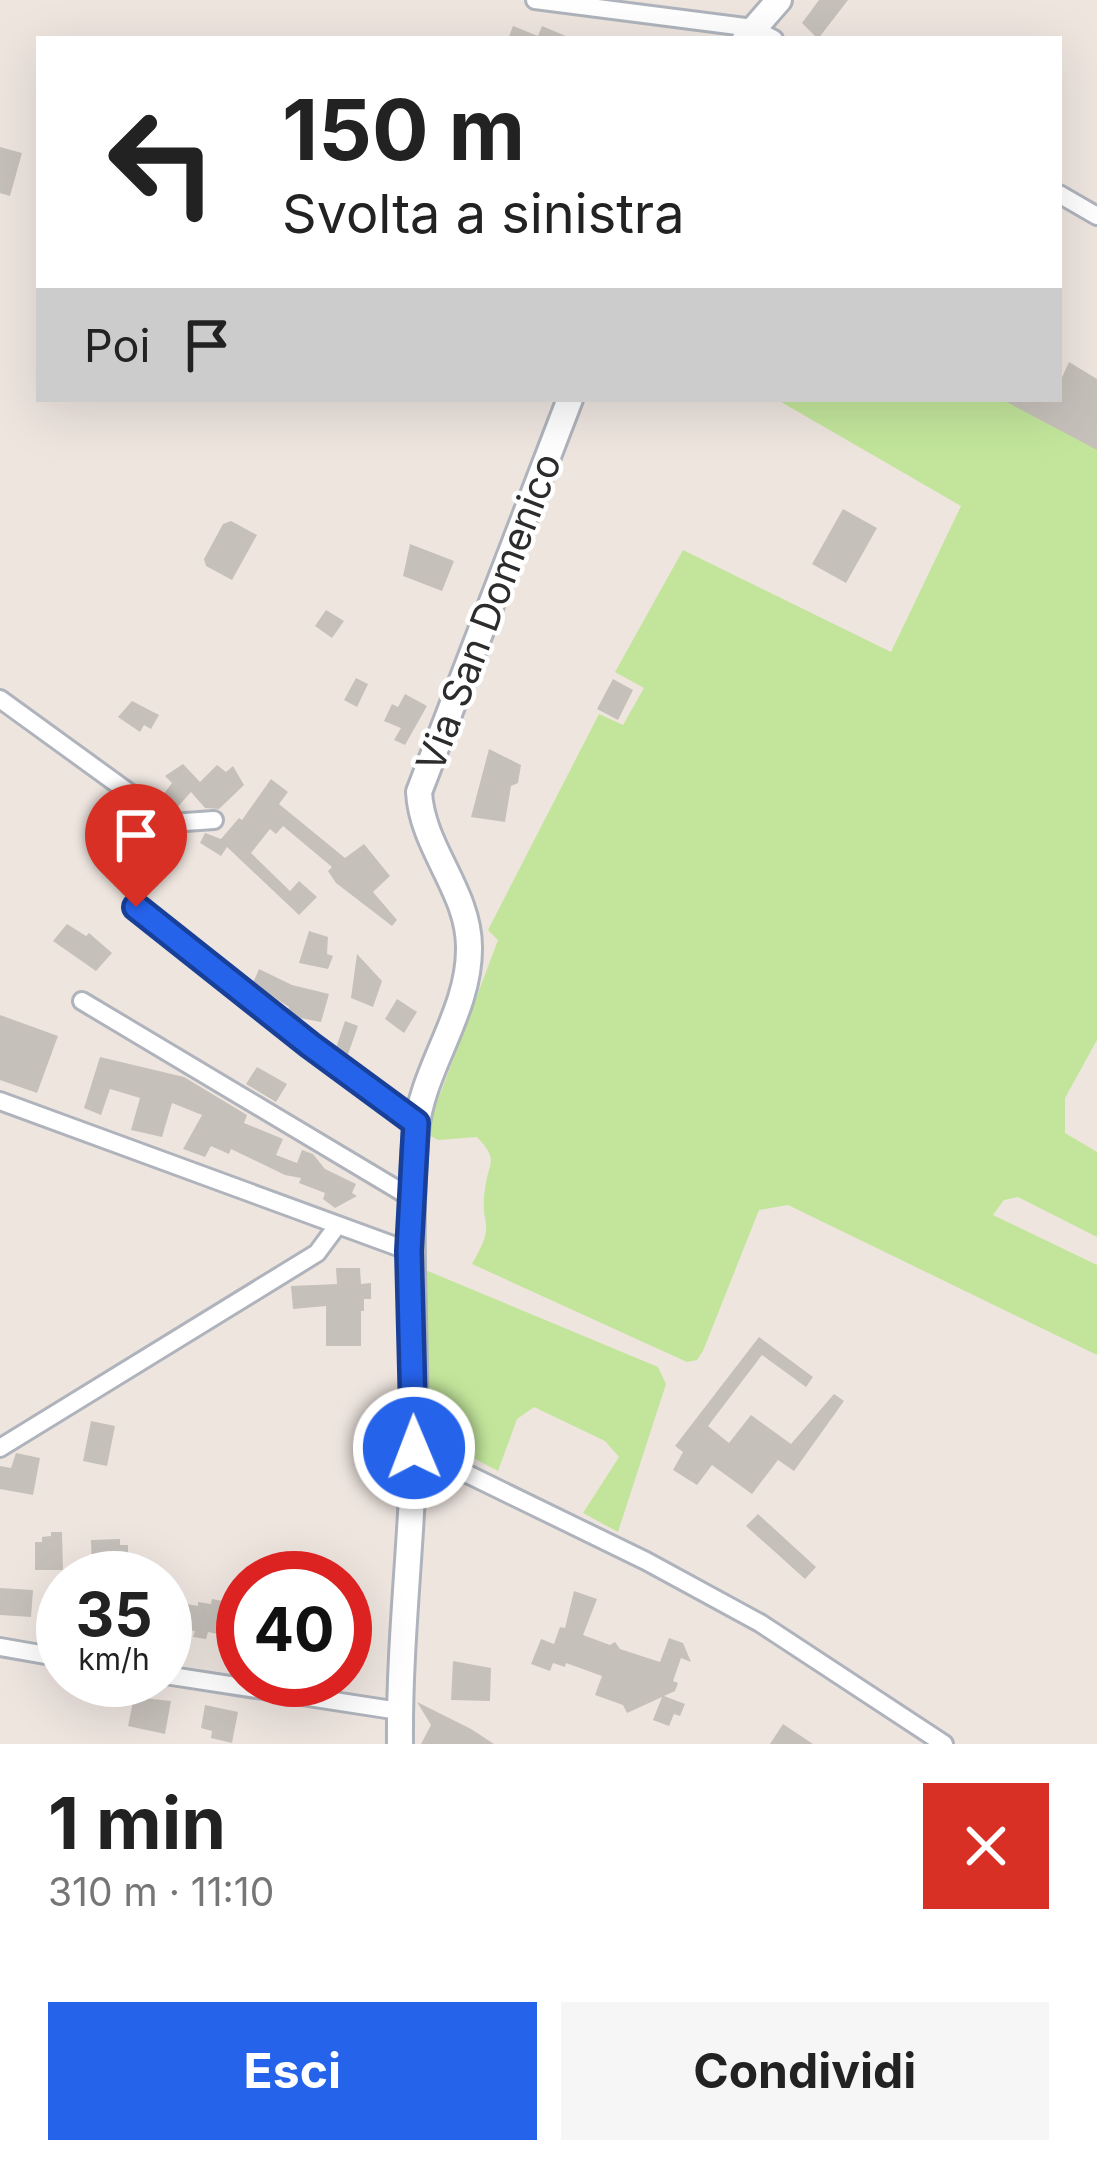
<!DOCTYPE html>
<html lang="it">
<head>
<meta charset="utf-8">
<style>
  :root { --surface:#fff; --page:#f6f6f6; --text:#222; --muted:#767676; --accent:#2563eb }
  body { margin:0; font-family:Inter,sans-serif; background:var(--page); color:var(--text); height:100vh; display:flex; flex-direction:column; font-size:45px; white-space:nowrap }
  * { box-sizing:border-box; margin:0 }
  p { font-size:39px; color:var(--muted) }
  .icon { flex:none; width:66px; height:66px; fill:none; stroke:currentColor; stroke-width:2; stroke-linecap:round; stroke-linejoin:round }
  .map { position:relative; height:1744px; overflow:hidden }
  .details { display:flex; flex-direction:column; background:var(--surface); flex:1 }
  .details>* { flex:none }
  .guide { position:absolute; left:36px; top:36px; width:1026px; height:366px; border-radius:0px; box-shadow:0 12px 48px #0002; background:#fff; color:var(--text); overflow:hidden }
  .speed { position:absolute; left:36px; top:1551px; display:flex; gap:24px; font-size:60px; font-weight:700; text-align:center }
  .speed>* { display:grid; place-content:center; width:156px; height:156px; border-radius:50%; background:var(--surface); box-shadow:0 12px 48px #0002; line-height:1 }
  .speed small { font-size:30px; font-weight:400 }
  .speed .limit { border:18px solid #d22; background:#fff; color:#111 }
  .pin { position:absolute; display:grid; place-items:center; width:102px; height:102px; color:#fff; margin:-123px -51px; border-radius:50% 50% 50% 0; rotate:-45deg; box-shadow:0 0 12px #0007 }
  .pin .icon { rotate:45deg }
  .me { position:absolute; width:132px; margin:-66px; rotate:359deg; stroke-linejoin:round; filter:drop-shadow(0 0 9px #0008) }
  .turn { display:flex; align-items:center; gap:42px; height:252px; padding:0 48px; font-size:54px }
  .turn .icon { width:156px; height:156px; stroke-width:2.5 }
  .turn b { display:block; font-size:84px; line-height:102px }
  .then { display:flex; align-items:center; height:114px; padding:0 48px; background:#0003; gap:24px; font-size:45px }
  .round { display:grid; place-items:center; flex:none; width:126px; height:126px; border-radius:0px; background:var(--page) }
  .headline { display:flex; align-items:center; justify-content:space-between; height:204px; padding:0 48px }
  h1 { font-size:72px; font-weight:700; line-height:90px }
  .action { display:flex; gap:24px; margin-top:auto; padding:24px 48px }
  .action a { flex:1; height:138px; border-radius:0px; background:var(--accent); color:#fff; font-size:48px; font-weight:700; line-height:138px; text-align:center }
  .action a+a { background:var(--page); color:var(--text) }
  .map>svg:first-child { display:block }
  .green { fill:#c2e59b }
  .building { fill:#c6c0ba }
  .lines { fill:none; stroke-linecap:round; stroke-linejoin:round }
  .street-casing { stroke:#afb4bc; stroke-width:22 }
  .secondary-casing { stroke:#afb4bc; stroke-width:30 }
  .street { stroke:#fff; stroke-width:16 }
  .secondary { stroke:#fff; stroke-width:24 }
  .route-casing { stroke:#184099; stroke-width:30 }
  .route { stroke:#2563eb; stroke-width:21 }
  .labels { text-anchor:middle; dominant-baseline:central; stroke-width:9; stroke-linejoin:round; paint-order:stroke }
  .street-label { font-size:39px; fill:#2c2c2c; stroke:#fff }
</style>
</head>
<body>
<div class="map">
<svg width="1097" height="1744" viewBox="0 0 1097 1744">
  <rect width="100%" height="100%" fill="#eee5df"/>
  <path class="green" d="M 776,399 L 1007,399 L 1097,447 L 1097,1040 L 1065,1098 L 1065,1133 L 1097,1152 L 1097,1237 L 1018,1197 L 1004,1200 L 993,1215 L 1097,1265 L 1097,1355 L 788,1205 L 759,1210 L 703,1351 L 697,1360 L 687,1362 L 472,1264 C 498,1220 479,1228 485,1189 C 488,1162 500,1161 477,1137 L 438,1140 L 429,1135 L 433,1113 L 498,940 L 488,930 L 599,714 L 623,725 L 644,688 L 615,672 L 683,550 L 891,652 L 961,506 Z
    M 423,1269 L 658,1367 L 666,1384 L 618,1532 L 583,1513 L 619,1457 L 605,1441 L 534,1407 L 517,1419 L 498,1471 L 428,1434 Z"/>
  <path class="building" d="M 819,0 L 848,0 L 818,39 L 802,23 Z
    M 513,26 L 538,36 L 542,26 L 573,39 L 508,39 Z
    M 0,147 L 22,153 L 10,196 L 0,193 Z
    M 1069,362 L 1097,379 L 1097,450 L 1001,399 L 1059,399 L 1059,384 Z
    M 843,509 L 877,528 L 846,583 L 812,564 Z
    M 231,521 L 257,535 L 232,580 L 206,566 L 204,559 L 223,524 Z
    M 410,544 L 454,561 L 442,591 L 403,576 Z
    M 326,610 L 344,621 L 332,638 L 315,626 Z
    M 356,678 L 368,684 L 357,707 L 344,700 Z
    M 613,679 L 633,690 L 618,720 L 597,709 Z
    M 405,694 L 427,706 L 405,745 L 394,740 L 401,728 L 384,721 L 392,704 L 398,707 Z
    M 132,701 L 159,715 L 151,729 L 144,725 L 140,732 L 118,717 Z
    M 489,749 L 521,765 L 518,783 L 511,786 L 505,822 L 471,817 Z
    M 183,764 L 200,782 L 217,765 L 226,772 L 233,766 L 244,785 L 219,809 L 205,808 L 191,792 L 175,810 L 160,799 L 172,783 L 165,776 Z
    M 271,779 L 288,792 L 279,804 L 345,858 L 364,844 L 390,876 L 373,892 L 397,920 L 392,926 L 336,883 L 328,871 L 332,867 L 283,826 L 276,834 L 270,829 L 251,853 L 290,891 L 299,881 L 317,897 L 299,915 L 227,847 L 221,856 L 200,843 L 205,833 L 221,839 L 239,818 L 242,820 Z
    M 120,830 L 138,840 L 135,844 L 149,851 L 138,872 L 101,851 Z
    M 67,924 L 86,936 L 89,933 L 112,953 L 96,971 L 53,941 Z
    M 309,931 L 328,937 L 327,954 L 333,956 L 328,969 L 299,963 Z
    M 357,954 L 382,981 L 373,1007 L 351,998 Z
    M 259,969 L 292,985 L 329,994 L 321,1022 L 295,1017 L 288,1011 L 289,1007 L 253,983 Z
    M 397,999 L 417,1012 L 404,1033 L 385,1019 Z
    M 0,1015 L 58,1036 L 37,1093 L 0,1080 Z
    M 345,1021 L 358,1026 L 347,1057 L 336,1048 Z
    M 100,1057 L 184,1077 L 247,1115 L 244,1123 L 283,1139 L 276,1155 L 297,1163 L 302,1150 L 313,1154 L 325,1169 L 356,1184 L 352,1193 L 357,1196 L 335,1208 L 323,1199 L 325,1193 L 299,1183 L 301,1178 L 285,1175 L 231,1149 L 229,1154 L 211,1146 L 205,1157 L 183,1149 L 202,1115 L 172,1103 L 162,1137 L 131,1130 L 140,1098 L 110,1089 L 101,1115 L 84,1108 Z
    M 257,1067 L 287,1084 L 276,1102 L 246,1084 Z
    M 336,1268 L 360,1268 L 361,1284 L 371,1283 L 371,1299 L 364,1299 L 364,1311 L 361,1311 L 361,1346 L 326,1346 L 326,1306 L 293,1309 L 291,1286 L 337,1284 Z
    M 759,1337 L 813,1377 L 806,1387 L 762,1355 L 708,1426 L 729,1443 L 751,1415 L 791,1444 L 834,1394 L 844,1401 L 794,1471 L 778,1460 L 752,1494 L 712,1465 L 697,1485 L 673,1470 L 683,1452 L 675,1446 Z
    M 91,1421 L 115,1426 L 107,1466 L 83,1461 Z
    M 16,1453 L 40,1458 L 33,1495 L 0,1489 L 0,1466 L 11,1468 Z
    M 758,1514 L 816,1567 L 805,1579 L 746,1526 Z
    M 51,1532 L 62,1532 L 63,1570 L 35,1570 L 35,1542 L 42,1542 L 42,1537 L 51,1536 Z
    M 120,1539 L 120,1545 L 128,1545 L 128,1568 L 92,1570 L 91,1540 Z
    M 0,1588 L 33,1590 L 31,1617 L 0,1615 Z
    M 574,1591 L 597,1599 L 583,1635 L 610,1645 L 615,1642 L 620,1649 L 660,1662 L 669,1638 L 683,1643 L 691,1662 L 681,1658 L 673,1681 L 678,1683 L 675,1691 L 664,1696 L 685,1704 L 680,1716 L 674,1714 L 669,1726 L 653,1720 L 662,1697 L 627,1713 L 623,1705 L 595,1695 L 602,1676 L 566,1663 L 565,1667 L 553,1663 L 550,1671 L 531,1664 L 541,1639 L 554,1644 L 560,1627 L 565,1628 Z
    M 212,1599 L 223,1601 L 218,1634 L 208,1632 L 206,1639 L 193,1637 L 195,1631 L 182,1629 L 181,1603 L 198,1606 L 198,1602 L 211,1604 Z
    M 345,1599 L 358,1600 L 354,1661 L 345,1661 Z
    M 453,1661 L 491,1668 L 490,1701 L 451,1700 Z
    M 134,1697 L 171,1701 L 165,1734 L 128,1726 Z
    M 417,1702 L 471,1729 L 494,1744 L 421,1744 L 431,1725 Z
    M 205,1705 L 238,1712 L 232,1743 L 211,1738 L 212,1731 L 201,1728 Z
    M 783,1724 L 813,1744 L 770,1744 Z"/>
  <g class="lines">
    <defs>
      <path id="street" d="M 535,0 L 753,28 L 774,39
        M 1059,194 L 1097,216
        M 0,699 L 171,823 L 214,820
        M 136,907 L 310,1045 L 416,1123
        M 82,1001 L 410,1197
        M 0,1101 L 409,1251
        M 0,1448 L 317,1253 L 337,1226
        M 414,1448 L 646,1561 L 760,1623 L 944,1744
        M 0,1647 L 63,1658
        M 165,1675 L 399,1711"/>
      <path id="secondary" d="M 745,39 L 779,0
        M 400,1744 C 399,1646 411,1549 414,1451 C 417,1344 406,1238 416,1131 C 422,1068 470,1012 469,947 C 469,891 422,848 419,792 L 570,399"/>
    </defs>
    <use href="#street" class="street-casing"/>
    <use href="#secondary" class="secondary-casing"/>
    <use href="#street" class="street"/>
    <use href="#secondary" class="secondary"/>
  </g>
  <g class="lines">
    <defs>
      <path id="route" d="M 136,907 L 310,1045 L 416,1123 L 409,1251 L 414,1448"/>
    </defs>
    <use href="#route" class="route-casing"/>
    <use href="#route" class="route"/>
  </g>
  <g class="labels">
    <g class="street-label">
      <text transform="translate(488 612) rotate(-69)">Via San Domenico</text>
    </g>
  </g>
</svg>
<div class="speed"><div>35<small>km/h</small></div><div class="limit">40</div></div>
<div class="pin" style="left:136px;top:907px;background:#d93025"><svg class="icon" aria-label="arrive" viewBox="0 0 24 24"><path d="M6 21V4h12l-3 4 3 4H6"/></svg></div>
<svg class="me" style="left:414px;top:1448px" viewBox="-20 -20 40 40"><circle r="17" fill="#2563eb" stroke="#fff" stroke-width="3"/><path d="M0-11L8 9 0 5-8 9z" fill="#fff"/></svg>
<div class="guide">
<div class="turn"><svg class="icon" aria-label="left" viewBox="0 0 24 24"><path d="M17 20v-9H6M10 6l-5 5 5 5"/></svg><div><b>150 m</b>Svolta a sinistra</div></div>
<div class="then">Poi<svg class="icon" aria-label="arrive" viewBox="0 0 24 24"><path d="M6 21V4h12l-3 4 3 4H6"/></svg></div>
</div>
</div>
<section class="details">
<div class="headline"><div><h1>1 min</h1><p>310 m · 11:10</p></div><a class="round" style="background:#d93025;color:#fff"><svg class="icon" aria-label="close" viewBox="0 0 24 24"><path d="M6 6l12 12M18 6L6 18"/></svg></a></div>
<div class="action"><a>Esci</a><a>Condividi</a></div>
</section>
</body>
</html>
